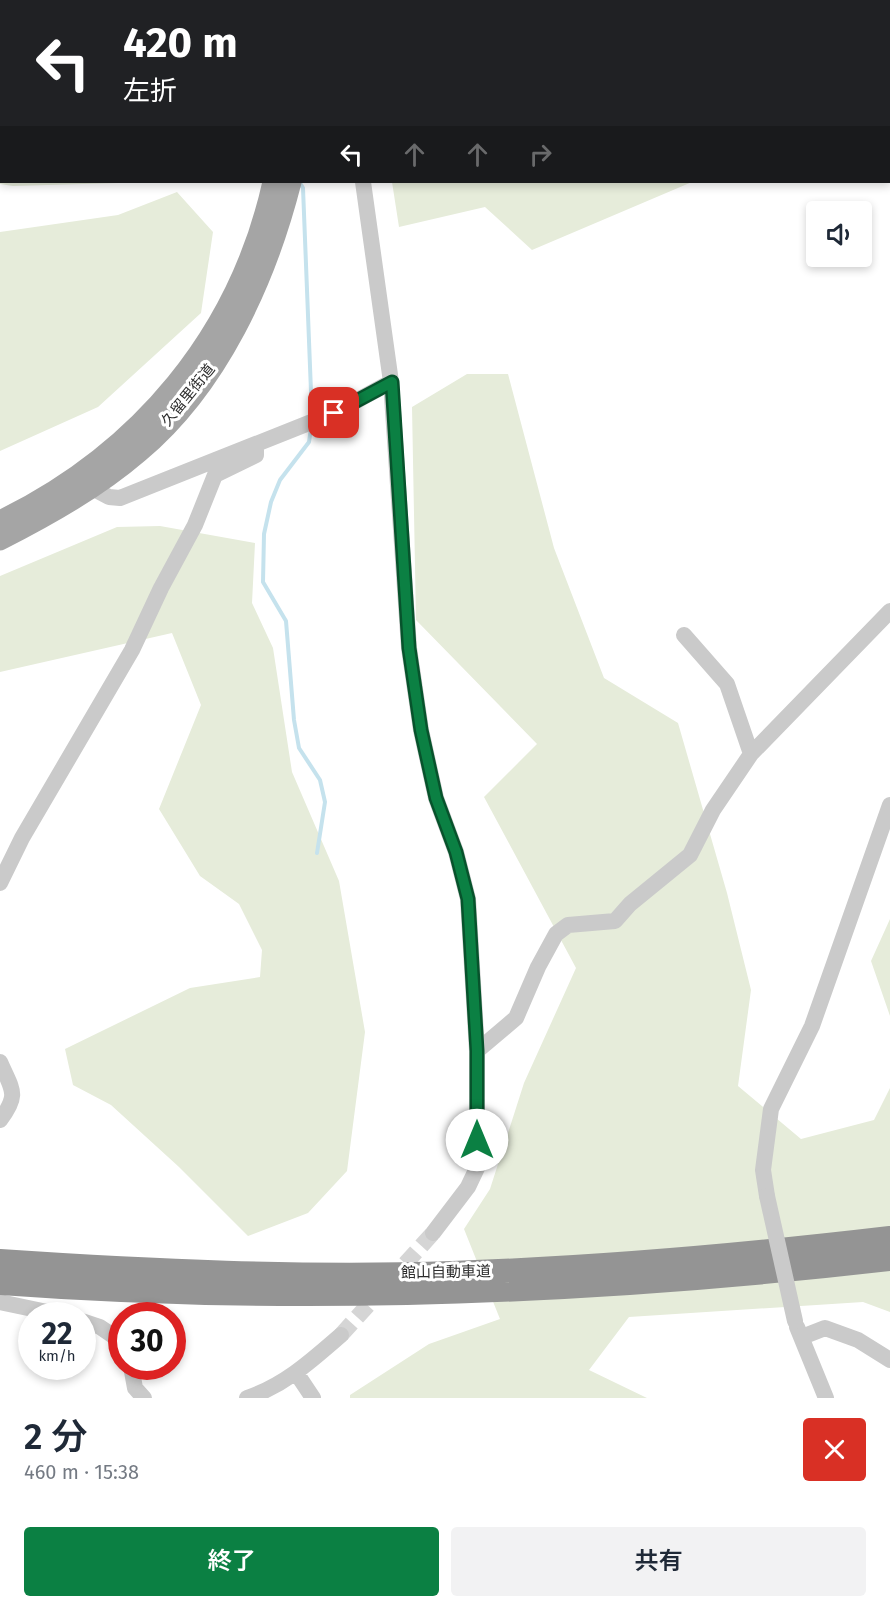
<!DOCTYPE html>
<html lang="ja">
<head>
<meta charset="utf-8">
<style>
  :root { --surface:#fff; --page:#f2f2f3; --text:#1f2937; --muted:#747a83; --accent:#0b8043 }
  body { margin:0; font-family:"Fira Sans","Noto Sans JP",sans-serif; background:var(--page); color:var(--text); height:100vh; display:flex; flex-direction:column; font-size:22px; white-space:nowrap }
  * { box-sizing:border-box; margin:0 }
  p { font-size:20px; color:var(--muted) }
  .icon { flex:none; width:33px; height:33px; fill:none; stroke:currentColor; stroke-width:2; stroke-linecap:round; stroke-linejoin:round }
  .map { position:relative; height:1398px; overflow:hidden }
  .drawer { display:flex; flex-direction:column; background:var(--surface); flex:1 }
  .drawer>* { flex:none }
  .top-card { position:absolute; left:0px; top:0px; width:891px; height:183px; box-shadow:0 3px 9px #0003; background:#202124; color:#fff; overflow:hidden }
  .controls { position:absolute; left:806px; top:201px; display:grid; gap:12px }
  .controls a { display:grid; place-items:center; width:66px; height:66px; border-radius:6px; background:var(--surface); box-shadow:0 3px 9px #0003; font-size:30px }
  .speed { position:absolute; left:18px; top:1302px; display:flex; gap:12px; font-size:30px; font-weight:700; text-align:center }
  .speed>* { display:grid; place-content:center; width:78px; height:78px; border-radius:50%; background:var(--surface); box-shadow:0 3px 9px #0003; line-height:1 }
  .speed small { font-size:15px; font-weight:400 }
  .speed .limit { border:9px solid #d22; background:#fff; color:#111 }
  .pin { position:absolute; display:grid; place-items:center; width:51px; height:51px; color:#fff; margin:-26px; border-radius:12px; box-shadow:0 3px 9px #0006 }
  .me { position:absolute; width:66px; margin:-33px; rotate:0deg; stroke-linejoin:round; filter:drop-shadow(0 0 4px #0008) }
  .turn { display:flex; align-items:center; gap:21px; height:126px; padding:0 24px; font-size:27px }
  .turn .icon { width:78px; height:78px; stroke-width:2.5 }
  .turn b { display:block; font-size:42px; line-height:51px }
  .lanes { display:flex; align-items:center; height:57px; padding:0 24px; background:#0003; justify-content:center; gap:30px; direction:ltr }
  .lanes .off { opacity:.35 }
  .round { display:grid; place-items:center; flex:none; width:63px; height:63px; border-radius:6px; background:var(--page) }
  .overview { display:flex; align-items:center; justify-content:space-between; height:102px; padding:0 24px }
  h1 { font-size:36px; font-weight:600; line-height:45px }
  .cta { display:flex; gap:12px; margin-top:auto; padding:12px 24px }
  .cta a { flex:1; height:69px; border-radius:6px; background:var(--accent); color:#fff; font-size:24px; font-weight:600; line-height:69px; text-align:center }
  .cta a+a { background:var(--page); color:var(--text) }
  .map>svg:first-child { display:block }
  .green { fill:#e6ecda }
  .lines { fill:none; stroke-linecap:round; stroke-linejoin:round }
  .stream { stroke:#c5e2ed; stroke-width:4 }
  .minor-tunnel { stroke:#d5d5d5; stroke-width:16; stroke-dasharray:16 8; stroke-linecap:butt }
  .minor { stroke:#cacaca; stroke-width:16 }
  .major { stroke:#a5a5a5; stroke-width:21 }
  .highway { stroke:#949494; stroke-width:24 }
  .minor-bridge { stroke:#cacaca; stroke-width:16 }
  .route-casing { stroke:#07532c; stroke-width:15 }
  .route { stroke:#0b8043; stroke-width:10 }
  .labels { text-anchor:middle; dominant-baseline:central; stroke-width:6; stroke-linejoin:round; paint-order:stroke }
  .street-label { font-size:15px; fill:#2d2d2d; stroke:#fff }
</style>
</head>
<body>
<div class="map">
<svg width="890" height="1398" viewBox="0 0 890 1398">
  <rect width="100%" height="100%" fill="#fff"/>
  <path class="green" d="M 0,0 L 200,0 L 2,2 L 2,182 L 154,182 L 13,186 L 0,184 Z
    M 502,0 L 890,0 L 890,27 L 890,2 Z
    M 392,182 L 692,182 L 532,250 L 485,207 L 399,227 Z
    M 177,192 L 213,232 L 201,313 L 98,407 L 0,451 L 0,232 L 118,215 Z
    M 467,374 L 508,374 L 554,548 L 604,678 L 678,723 L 727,893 L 751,990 L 738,1086 L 801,1139 L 874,1120 L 890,1088 L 890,1312 L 863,1302 L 629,1317 L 589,1370 L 647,1398 L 350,1398 L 350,1395 L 429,1344 L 500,1319 L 464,1229 L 490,1189 L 524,1083 L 576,968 L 484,797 L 537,744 L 416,620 L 412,407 Z
    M 160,526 L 255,543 L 252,603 L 273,648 L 292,772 L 339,881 L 365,1032 L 347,1171 L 308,1213 L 248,1236 L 179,1167 L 111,1105 L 73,1085 L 65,1049 L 190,988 L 260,977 L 262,950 L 239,904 L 200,876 L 159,809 L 201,705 L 172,633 L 0,672 L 0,576 L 117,527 Z
    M 890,919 L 890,1016 L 871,961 Z"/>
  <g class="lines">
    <path class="stream" d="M 259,2 L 259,0
      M 300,183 L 303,188 L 312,417
      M 311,428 L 309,442 L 280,480 L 271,502 L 264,534 L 263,582 L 286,621 L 294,720 L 299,748 L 320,780 L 325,802 L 317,853"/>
    <path class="minor-tunnel" d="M 341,1335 L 433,1233"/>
    <path class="minor" d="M 358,0 L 362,2
      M 363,182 L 391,382 L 409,648 L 421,730 L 436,798 L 456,852 L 468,899 L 477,1051 L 477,1168 L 468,1187 L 433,1233
      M 92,488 L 109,497 L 120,498 L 334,413 L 391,382
      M 684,635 L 727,684 L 751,754
      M 0,883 L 22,838 L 132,650 L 161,588 L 195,525 L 215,475 L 256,455 L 256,445
      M 477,1051 L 516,1018 L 538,967 L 556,934 L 568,925 L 615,921 L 630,904 L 690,855 L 713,810 L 751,754 L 890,611
      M 0,1062 C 12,1090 20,1094 0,1120
      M 767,1196 L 763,1170 L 771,1109 L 812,1026 L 890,805
      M 0,1302 L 66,1316
      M 82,1321 L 100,1327 L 122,1342
      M 797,1327 L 826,1398
      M 802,1337 L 825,1328 L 858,1340 L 890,1360
      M 131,1366 L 135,1388 L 144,1398
      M 297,1374 L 313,1398
      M 247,1398 C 285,1385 311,1361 341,1335"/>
    <path class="major" d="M 306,2 L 306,0
      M 323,2 L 324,0
      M 0,521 C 140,453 239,335 273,182
      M 0,540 C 49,515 97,488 139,452 C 218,386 266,280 291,182"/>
    <path class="highway" d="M 0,1261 C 150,1271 302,1278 452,1273 C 599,1268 745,1255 890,1238
      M 0,1283 C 297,1305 595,1293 890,1259"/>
    <path class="minor-bridge" d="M 767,1196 L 795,1321"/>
  </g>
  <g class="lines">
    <defs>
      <path id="route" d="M 334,413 L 392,382 L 409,648 L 421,730 L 436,798 L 456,852 L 468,899 L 477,1051 L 477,1140"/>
    </defs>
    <use href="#route" class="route-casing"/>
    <use href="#route" class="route"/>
  </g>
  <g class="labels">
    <g class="street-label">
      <text transform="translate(188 395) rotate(-51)">久留里街道</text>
      <text transform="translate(446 1272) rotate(-1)">館山自動車道</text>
    </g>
  </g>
</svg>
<div class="controls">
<a><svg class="icon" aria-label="sound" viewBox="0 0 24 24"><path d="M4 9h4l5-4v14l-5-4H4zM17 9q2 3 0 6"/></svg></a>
</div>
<div class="speed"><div>22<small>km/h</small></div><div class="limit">30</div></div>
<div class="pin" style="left:334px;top:413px;background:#d93025"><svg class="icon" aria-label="arrive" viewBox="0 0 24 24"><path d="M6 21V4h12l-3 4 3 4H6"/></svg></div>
<svg class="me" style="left:477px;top:1140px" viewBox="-20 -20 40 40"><circle r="19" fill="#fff"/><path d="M0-13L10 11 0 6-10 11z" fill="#0b8043"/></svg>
<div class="top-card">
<div class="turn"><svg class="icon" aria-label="left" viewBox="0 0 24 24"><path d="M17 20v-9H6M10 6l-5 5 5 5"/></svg><div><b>420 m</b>左折</div></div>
<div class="lanes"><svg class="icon" aria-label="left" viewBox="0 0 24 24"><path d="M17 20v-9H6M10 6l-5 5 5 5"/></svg><svg class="icon off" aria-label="ahead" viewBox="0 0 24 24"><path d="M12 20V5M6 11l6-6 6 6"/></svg><svg class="icon off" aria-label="ahead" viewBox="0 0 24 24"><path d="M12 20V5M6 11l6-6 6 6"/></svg><svg class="icon off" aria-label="right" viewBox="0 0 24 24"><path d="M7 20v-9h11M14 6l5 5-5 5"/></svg></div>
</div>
</div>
<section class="drawer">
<div class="overview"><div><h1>2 分</h1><p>460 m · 15:38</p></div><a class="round" style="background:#d93025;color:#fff"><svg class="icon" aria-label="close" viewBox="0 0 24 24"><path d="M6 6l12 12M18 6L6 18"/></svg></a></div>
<div class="cta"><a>終了</a><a>共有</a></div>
</section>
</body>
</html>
